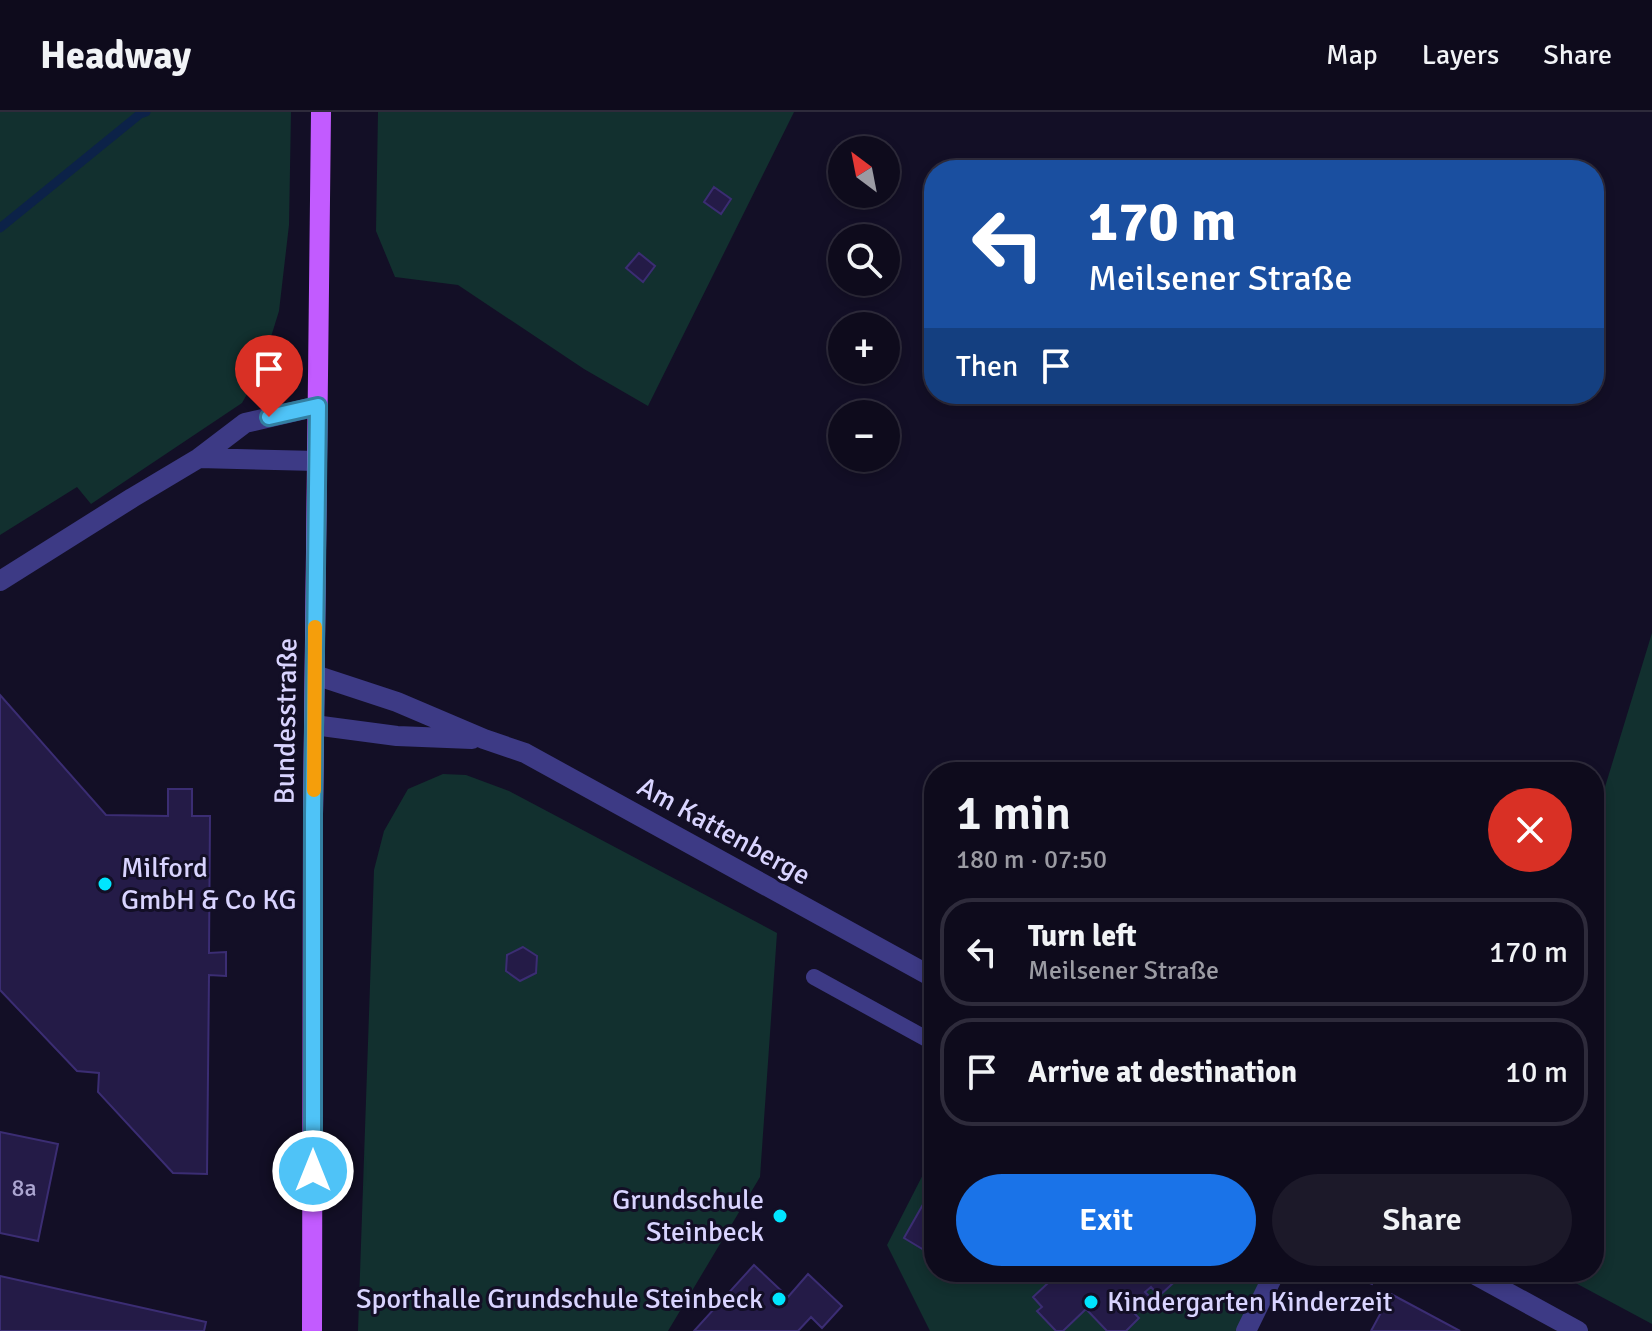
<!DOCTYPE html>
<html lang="en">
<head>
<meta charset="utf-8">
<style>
  :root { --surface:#0e0b1c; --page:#1c1929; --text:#f1f3f6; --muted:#9b9ba3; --line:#2e2b3b; --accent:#1a73e8 }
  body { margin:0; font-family:Signika,sans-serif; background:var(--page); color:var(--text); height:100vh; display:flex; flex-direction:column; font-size:30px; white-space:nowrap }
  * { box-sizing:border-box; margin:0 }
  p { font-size:26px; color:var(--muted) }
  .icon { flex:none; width:44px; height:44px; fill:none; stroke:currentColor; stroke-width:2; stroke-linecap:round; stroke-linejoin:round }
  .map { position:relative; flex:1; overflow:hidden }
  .sheet { position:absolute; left:924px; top:650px; width:680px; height:520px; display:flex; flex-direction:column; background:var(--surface); border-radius:32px; box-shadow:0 4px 12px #0003,0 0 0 2px var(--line) }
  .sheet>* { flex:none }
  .banner { position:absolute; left:924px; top:48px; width:680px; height:244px; border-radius:32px; box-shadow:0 4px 12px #0003,0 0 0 2px var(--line); background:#1a4fa0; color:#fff; overflow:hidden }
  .needle { width:52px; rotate:328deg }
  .fabs { position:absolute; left:828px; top:24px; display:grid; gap:16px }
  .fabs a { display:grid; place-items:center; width:72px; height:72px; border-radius:50%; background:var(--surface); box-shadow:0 4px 12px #0003,0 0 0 2px var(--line); font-size:40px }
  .pin { position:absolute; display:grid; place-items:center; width:68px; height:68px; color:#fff; margin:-82px -34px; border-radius:50% 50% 50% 0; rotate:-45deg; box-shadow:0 0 8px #0007 }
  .pin .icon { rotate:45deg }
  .me { position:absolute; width:88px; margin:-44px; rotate:0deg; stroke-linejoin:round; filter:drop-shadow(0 0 6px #0008) }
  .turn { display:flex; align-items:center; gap:28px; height:168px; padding:0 32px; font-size:36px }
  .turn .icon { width:104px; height:104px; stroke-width:2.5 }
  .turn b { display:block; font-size:56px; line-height:68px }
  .then { display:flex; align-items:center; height:76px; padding:0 32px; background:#0003; gap:16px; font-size:30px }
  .round { display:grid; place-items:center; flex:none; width:84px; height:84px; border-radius:42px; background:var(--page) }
  .head { display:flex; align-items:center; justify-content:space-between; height:136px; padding:0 32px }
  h1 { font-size:48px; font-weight:600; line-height:60px }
  .button { display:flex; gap:16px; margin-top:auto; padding:16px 32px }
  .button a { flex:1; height:92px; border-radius:48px; background:var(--accent); color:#fff; font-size:32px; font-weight:600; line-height:92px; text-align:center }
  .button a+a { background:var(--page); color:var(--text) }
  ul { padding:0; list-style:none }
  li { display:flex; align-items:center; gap:24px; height:108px; margin:0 16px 12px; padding:0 16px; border:4px solid var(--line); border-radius:32px }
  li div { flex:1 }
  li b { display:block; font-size:30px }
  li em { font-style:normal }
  header { display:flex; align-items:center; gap:48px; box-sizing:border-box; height:112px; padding:0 40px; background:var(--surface); border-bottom:2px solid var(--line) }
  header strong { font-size:38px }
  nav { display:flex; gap:44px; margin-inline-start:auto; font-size:28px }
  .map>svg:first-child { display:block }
  .green { fill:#12302f }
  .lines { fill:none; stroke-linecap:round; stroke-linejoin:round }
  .stream { stroke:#0c2248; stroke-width:9 }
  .building { fill:#241b47; stroke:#3b2d73; stroke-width:2 }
  .service { stroke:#3d3a85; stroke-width:16 }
  .minor { stroke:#3d3a85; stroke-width:20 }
  .primary { stroke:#c25bff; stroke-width:20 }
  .route-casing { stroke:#337fa1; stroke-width:20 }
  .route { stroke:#4fc3f7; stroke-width:14 }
  .slow { stroke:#f59e0b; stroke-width:14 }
  .poi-dot { fill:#00e5ff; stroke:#130f26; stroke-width:3 }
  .labels { text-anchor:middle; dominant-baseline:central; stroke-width:6; stroke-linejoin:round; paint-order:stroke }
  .number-label { font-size:24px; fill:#aca6d1 }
  .street-label { font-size:28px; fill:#d9d4ff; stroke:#130f26 }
  .poi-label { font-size:28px; fill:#d9d4ff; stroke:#130f26; text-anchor:start }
</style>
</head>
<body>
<header>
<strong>Headway</strong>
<nav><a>Map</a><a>Layers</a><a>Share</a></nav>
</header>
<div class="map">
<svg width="1652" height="1219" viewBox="0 0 1652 1219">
  <rect width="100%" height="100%" fill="#130f26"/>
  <path class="green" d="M 0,0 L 291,0 L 289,113 L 279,199 L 261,257 L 242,291 L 91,392 L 77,375 L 0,423 Z
    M 378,0 L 794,0 L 648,294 L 584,257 L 458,173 L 395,165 L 376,119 Z
    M 1652,521 L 1652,1212 L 1555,1160 L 1594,1160 L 1594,711 Z
    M 443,662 L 466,663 L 509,679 L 777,821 L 760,1065 L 668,1219 L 358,1219 L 374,758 L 384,719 L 408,677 Z
    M 934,1041 L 934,1160 L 1275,1160 L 1246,1219 L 930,1219 L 887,1133 Z"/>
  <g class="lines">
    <path class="stream" d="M 0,116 L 140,2 L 146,0"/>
  </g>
  <path class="building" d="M 714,75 L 731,87 L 721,102 L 704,90 Z
    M 639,141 L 655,154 L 643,170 L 626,156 Z
    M 0,583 L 106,703 L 168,704 L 168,677 L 192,677 L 192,704 L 210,704 L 209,841 L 226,840 L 226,864 L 209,863 L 207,1062 L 173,1061 L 98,980 L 99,961 L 77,959 L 0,878 Z
    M 523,835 L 537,844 L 536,861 L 520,869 L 506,859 L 507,843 Z
    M 0,1020 L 58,1032 L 38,1129 L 0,1121 Z
    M 934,1073 L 934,1144 L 904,1126 Z
    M 754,1153 L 788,1185 L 808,1162 L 842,1194 L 822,1216 L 811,1205 L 798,1219 L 694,1219 Z
    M 1035,1160 L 1182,1160 L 1183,1162 L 1159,1184 L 1151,1175 L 1145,1180 L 1150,1185 L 1134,1201 L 1139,1206 L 1126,1219 L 1107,1219 L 1086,1197 L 1063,1219 L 1056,1219 L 1037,1199 L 1042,1195 L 1033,1185 L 1047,1172 Z
    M 1360,1160 L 1378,1160 L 1372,1172 L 1357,1166 Z
    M 0,1164 L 206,1210 L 204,1219 L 0,1219 Z
    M 1391,1182 L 1460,1219 L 1371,1219 Z"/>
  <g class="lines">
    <path class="service" d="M 814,865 L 934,931"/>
    <path class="minor" d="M 199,346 L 317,349
      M 0,469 L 132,386 L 199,346 L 245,311 L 318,294
      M 315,563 L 397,590 L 484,627 L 525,641 L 934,866
      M 314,613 L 397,624 L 472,627
      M 1470,1160 L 1578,1219
      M 1246,1219 L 1275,1160"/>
    <path class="primary" d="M 312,1219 L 313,703 L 321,0"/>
  </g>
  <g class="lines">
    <defs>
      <path id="route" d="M 269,305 L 318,294 L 313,703 L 313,1059"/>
    </defs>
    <use href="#route" class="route-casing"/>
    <use href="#route" class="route"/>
    <path class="slow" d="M 314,678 L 315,515"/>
  </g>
  <g class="poi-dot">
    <circle cx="105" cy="772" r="8"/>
    <circle cx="780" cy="1104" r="8"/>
    <circle cx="779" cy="1187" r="8"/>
    <circle cx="1091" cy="1190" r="8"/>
  </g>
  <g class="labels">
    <g class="number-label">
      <text x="24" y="1076">8a</text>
    </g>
    <g class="street-label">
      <text transform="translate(286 609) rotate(-89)">Bundesstraße</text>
      <text transform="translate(724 719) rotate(29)">Am Kattenberge</text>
    </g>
    <g class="poi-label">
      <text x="121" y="756">Milford<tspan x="121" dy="32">GmbH &amp; Co KG</tspan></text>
      <text x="764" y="1088" text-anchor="end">Grundschule<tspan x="764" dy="32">Steinbeck</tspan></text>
      <text x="763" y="1187" text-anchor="end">Sporthalle Grundschule Steinbeck</text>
      <text x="1107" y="1190">Kindergarten Kinderzeit</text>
    </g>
  </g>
</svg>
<div class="fabs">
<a><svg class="needle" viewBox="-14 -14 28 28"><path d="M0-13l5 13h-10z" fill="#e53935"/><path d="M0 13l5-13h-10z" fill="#9b9ba3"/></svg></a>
<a><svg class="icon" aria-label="search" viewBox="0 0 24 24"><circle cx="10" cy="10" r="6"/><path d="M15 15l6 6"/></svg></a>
<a>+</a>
<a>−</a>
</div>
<div class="pin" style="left:269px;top:305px;background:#d93025"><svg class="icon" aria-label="arrive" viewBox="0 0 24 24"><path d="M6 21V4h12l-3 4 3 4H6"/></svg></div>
<svg class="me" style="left:313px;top:1059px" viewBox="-20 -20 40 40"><circle r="17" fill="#4fc3f7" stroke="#fff" stroke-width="3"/><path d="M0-11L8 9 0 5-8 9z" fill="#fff"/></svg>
<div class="banner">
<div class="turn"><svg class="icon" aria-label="left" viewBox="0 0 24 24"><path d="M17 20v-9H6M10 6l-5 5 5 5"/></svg><div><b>170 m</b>Meilsener Straße</div></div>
<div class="then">Then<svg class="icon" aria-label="arrive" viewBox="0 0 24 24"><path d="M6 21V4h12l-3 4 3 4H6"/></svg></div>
</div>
<section class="sheet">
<div class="head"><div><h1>1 min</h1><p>180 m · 07:50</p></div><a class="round" style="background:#d93025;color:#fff"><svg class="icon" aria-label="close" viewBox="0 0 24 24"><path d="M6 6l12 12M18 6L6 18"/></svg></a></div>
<ul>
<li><svg class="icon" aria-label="left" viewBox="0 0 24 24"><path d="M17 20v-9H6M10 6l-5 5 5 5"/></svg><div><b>Turn left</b><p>Meilsener Straße</p></div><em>170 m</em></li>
<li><svg class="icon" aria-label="arrive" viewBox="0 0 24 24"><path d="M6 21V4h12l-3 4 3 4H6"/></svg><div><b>Arrive at destination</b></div><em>10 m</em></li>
</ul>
<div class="button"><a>Exit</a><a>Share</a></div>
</section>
</div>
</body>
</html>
